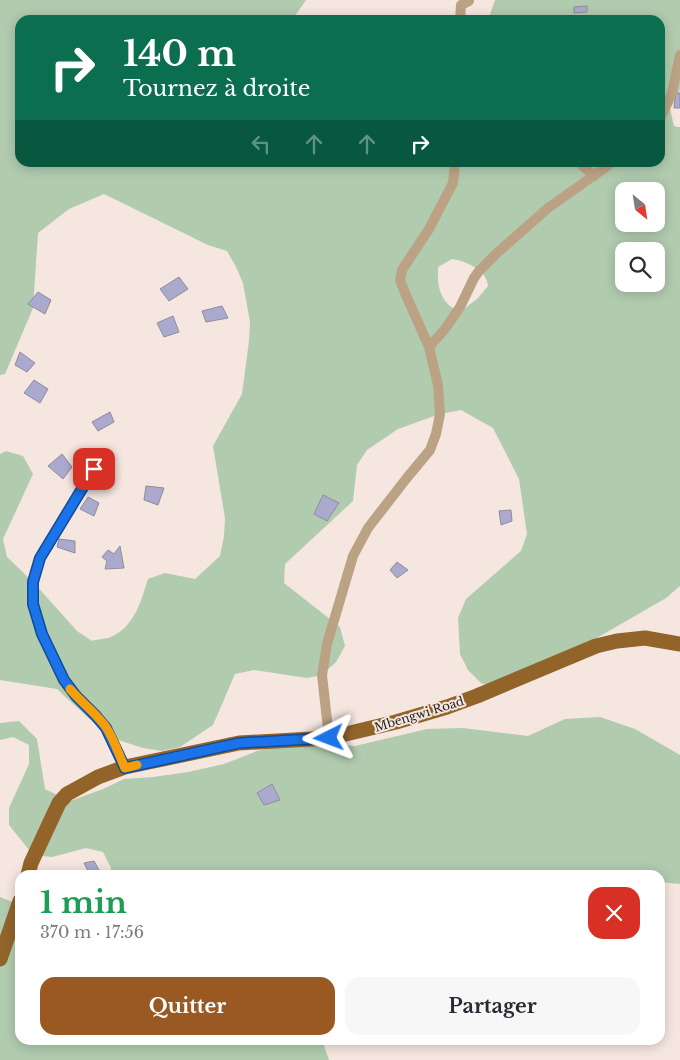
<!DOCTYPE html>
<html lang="fr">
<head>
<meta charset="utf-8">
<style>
  :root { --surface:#fff; --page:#f7f7f7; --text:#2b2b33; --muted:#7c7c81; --accent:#9a5923 }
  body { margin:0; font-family:"Libre Baskerville",serif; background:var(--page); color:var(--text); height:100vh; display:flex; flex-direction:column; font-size:19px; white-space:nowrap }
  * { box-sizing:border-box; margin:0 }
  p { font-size:16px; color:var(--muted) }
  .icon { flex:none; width:28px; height:28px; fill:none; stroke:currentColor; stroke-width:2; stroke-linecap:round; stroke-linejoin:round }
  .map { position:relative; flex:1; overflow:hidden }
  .drawer { position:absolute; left:15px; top:870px; width:650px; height:175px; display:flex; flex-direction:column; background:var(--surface); border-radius:15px; box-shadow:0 2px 12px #0003 }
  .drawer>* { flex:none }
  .hud { position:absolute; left:15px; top:15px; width:650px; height:152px; border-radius:15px; box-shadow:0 2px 12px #0003; background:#0b6e4f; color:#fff; overflow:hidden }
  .needle { width:32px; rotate:150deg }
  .buttons { position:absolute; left:615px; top:182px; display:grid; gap:10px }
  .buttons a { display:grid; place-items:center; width:50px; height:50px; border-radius:10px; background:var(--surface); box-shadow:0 2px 12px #0003; font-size:25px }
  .pin { position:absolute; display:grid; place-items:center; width:42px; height:42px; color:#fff; margin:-21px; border-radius:10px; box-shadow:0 2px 8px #0006 }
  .me { position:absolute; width:55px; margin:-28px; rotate:267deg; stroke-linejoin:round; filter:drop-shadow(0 0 4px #0008) }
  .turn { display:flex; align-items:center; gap:18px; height:105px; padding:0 25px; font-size:22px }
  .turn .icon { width:65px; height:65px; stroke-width:2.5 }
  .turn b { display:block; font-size:35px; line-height:42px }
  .lanes { display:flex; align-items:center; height:48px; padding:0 25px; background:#0003; justify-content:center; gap:25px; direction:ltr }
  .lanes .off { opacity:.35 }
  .round { display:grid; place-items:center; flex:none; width:52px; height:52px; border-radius:15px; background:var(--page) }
  .overview { display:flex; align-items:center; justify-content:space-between; height:85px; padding:0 25px }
  h1 { font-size:30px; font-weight:800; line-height:38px; color:#1e9e55 }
  .primary-button { display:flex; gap:10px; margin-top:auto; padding:10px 25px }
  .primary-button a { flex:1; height:58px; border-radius:15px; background:var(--accent); color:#fff; font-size:20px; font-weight:800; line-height:58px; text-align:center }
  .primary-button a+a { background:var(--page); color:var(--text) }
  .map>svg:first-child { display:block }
  .green { fill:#b1cbaf; fill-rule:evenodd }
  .building { fill:#abaace; stroke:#8d8d9a }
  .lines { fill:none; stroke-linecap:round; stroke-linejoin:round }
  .minor { stroke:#bca285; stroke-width:10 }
  .primary { stroke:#92642a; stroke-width:15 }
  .route-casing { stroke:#114b97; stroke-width:12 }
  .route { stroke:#1a73e8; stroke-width:9 }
  .slow { stroke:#f59e0b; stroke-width:9 }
  .labels { text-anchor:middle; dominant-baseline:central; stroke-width:4; stroke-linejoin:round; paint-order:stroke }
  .street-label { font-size:12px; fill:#241f1d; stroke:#f5e6df }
</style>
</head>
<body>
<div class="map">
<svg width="680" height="1060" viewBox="0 0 680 1060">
  <rect width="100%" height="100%" fill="#f5e6df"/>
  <path class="green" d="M 0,0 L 306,0 L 292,20 L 20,20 L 20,162 L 660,162 L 660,20 L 605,20 L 603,15 L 591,15 L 584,20 L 488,20 L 495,0 L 680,0 L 680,90 L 670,109 L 674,126 L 678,127 L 680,127 L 680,586 L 666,598 L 517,684 L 498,689 L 481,683 L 468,670 L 460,654 L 458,618 L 466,599 L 521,551 L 527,534 L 519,479 L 493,428 L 461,410 L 440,414 L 398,429 L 367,450 L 357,465 L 353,501 L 285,564 L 284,583 L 340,627 L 345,646 L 336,662 L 322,675 L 307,678 L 254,670 L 235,674 L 213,725 L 180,747 L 162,751 L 143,748 L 109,737 L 57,689 L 0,680 L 0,454 L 6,451 L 23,456 L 33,474 L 3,539 L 7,557 L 33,582 L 77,631 L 92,641 C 98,639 106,639 111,637 C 135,626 141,601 148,579 L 165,573 L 195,579 L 220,556 L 224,536 L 225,518 L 213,446 L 242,394 L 249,341 L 250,322 L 243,283 L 236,267 L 227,251 L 208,245 L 104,194 L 69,209 L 38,233 L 33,308 L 5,374 L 0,375 ZM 624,191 L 656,191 L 656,224 L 624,224 ZM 624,251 L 656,251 L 656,284 L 624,284 ZM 452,259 C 466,261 487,270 488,286 L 478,298 L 460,312 C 440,303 437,287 438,267 Z
    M 600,717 L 635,729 L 680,755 L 680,884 L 660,882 L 660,875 L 110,875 L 111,868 L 103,852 L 86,848 L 52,857 L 33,855 L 9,825 L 9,808 L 29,764 L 29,745 L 13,737 L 0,740 L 0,723 L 19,721 L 37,739 L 45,789 L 70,801 L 103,789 L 124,779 L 153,777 L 188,772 L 224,764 L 257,751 L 294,743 L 321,743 L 355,746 L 427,729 L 463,728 L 528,736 L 565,719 Z
    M 0,897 L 20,905 L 20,1040 L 322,1040 L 329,1060 L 0,1060 Z"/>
  <path class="building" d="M 587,6 L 587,12 L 574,13 L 574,7 Z
    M 676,93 L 680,93 L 680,108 L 674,108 Z
    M 179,277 L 188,289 L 169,301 L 160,289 Z
    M 38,292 L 51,300 L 45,314 L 28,304 Z
    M 222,306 L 228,318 L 206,322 L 202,311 Z
    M 173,316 L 179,332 L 164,337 L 157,323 Z
    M 20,352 L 35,363 L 27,372 L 15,365 Z
    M 34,380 L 48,389 L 40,403 L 24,393 Z
    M 110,412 L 114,422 L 98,431 L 92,422 Z
    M 62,454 L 72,467 L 63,479 L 48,466 Z
    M 146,486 L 164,488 L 158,505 L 144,500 Z
    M 323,495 L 339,503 L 327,521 L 314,514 Z
    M 88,497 L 99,503 L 94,516 L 80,509 Z
    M 511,510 L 512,521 L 501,525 L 499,511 Z
    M 59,539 L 75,541 L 75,553 L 57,547 Z
    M 120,546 L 124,568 L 105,569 L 107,561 L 102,557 L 108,550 L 114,554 Z
    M 397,562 L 408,570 L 397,578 L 390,570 Z
    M 272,784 L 280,800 L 264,805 L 257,793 Z
    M 94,861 L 100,872 L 93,875 L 90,875 L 84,863 Z"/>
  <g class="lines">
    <path class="minor" d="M 460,20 L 461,5 L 469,1
      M 660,119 L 672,93 L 680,55
      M 579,162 L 594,176
      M 429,347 L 445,329 L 460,307 L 474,278 L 479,271 L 497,253 L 548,208 L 613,162
      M 103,454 L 40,558 L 33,582 L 33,604 L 42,633 L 64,680 L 76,696 L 96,716 L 107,728 L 125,767
      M 329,738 L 322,675 L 327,644 L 353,556 L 368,528 L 406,479 L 430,450 L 436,434 L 440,414 L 438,385 L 429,347 L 405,293 L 400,280 L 402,270 L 429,229 L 453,183 L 455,162"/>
    <path class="primary" d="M 28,875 L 31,863 L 59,803 L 67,794 L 98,777 L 125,767 L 239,743 L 329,738 L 396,722 L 447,707 L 477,696 L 596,646 L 617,641 L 645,638 L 680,644
      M 0,959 L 20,901"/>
  </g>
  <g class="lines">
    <defs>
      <path id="route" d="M 94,469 L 40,558 L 33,582 L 33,604 L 42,634 L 64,680 L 76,696 L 96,716 L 106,728 L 125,768 L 239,743 L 329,738"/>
    </defs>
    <use href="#route" class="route-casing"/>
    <use href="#route" class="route"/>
    <path class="slow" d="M 70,689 C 81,702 96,713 106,727 C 114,739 119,755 125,768 L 137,765"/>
  </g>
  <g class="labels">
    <g class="street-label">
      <text transform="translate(419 714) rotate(-17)">Mbengwi Road</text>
    </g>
  </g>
</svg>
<div class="buttons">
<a><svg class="needle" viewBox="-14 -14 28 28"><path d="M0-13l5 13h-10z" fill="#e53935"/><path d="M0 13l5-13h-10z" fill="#7c7c81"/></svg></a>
<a><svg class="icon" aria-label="search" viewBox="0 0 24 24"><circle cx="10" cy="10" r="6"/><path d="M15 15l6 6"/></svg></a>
</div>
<div class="pin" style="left:94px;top:469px;background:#d93025"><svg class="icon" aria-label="arrive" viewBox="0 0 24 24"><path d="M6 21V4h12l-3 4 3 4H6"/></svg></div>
<svg class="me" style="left:329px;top:738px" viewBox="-20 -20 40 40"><path d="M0-17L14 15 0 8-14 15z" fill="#1a73e8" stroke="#fff" stroke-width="4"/></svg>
<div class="hud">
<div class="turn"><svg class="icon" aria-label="right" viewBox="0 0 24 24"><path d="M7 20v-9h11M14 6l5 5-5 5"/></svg><div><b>140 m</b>Tournez à droite</div></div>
<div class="lanes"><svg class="icon off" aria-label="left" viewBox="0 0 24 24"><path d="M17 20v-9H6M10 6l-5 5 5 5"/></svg><svg class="icon off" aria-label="ahead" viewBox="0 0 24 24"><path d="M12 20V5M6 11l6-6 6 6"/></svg><svg class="icon off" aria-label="ahead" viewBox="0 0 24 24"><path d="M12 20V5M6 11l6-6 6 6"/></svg><svg class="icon" aria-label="right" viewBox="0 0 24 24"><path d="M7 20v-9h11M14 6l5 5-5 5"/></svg></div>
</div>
<section class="drawer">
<div class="overview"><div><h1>1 min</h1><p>370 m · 17:56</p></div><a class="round" style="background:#d93025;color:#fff"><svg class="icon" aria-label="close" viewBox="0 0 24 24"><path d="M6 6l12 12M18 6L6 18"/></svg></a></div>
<div class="primary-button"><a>Quitter</a><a>Partager</a></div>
</section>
</div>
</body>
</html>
